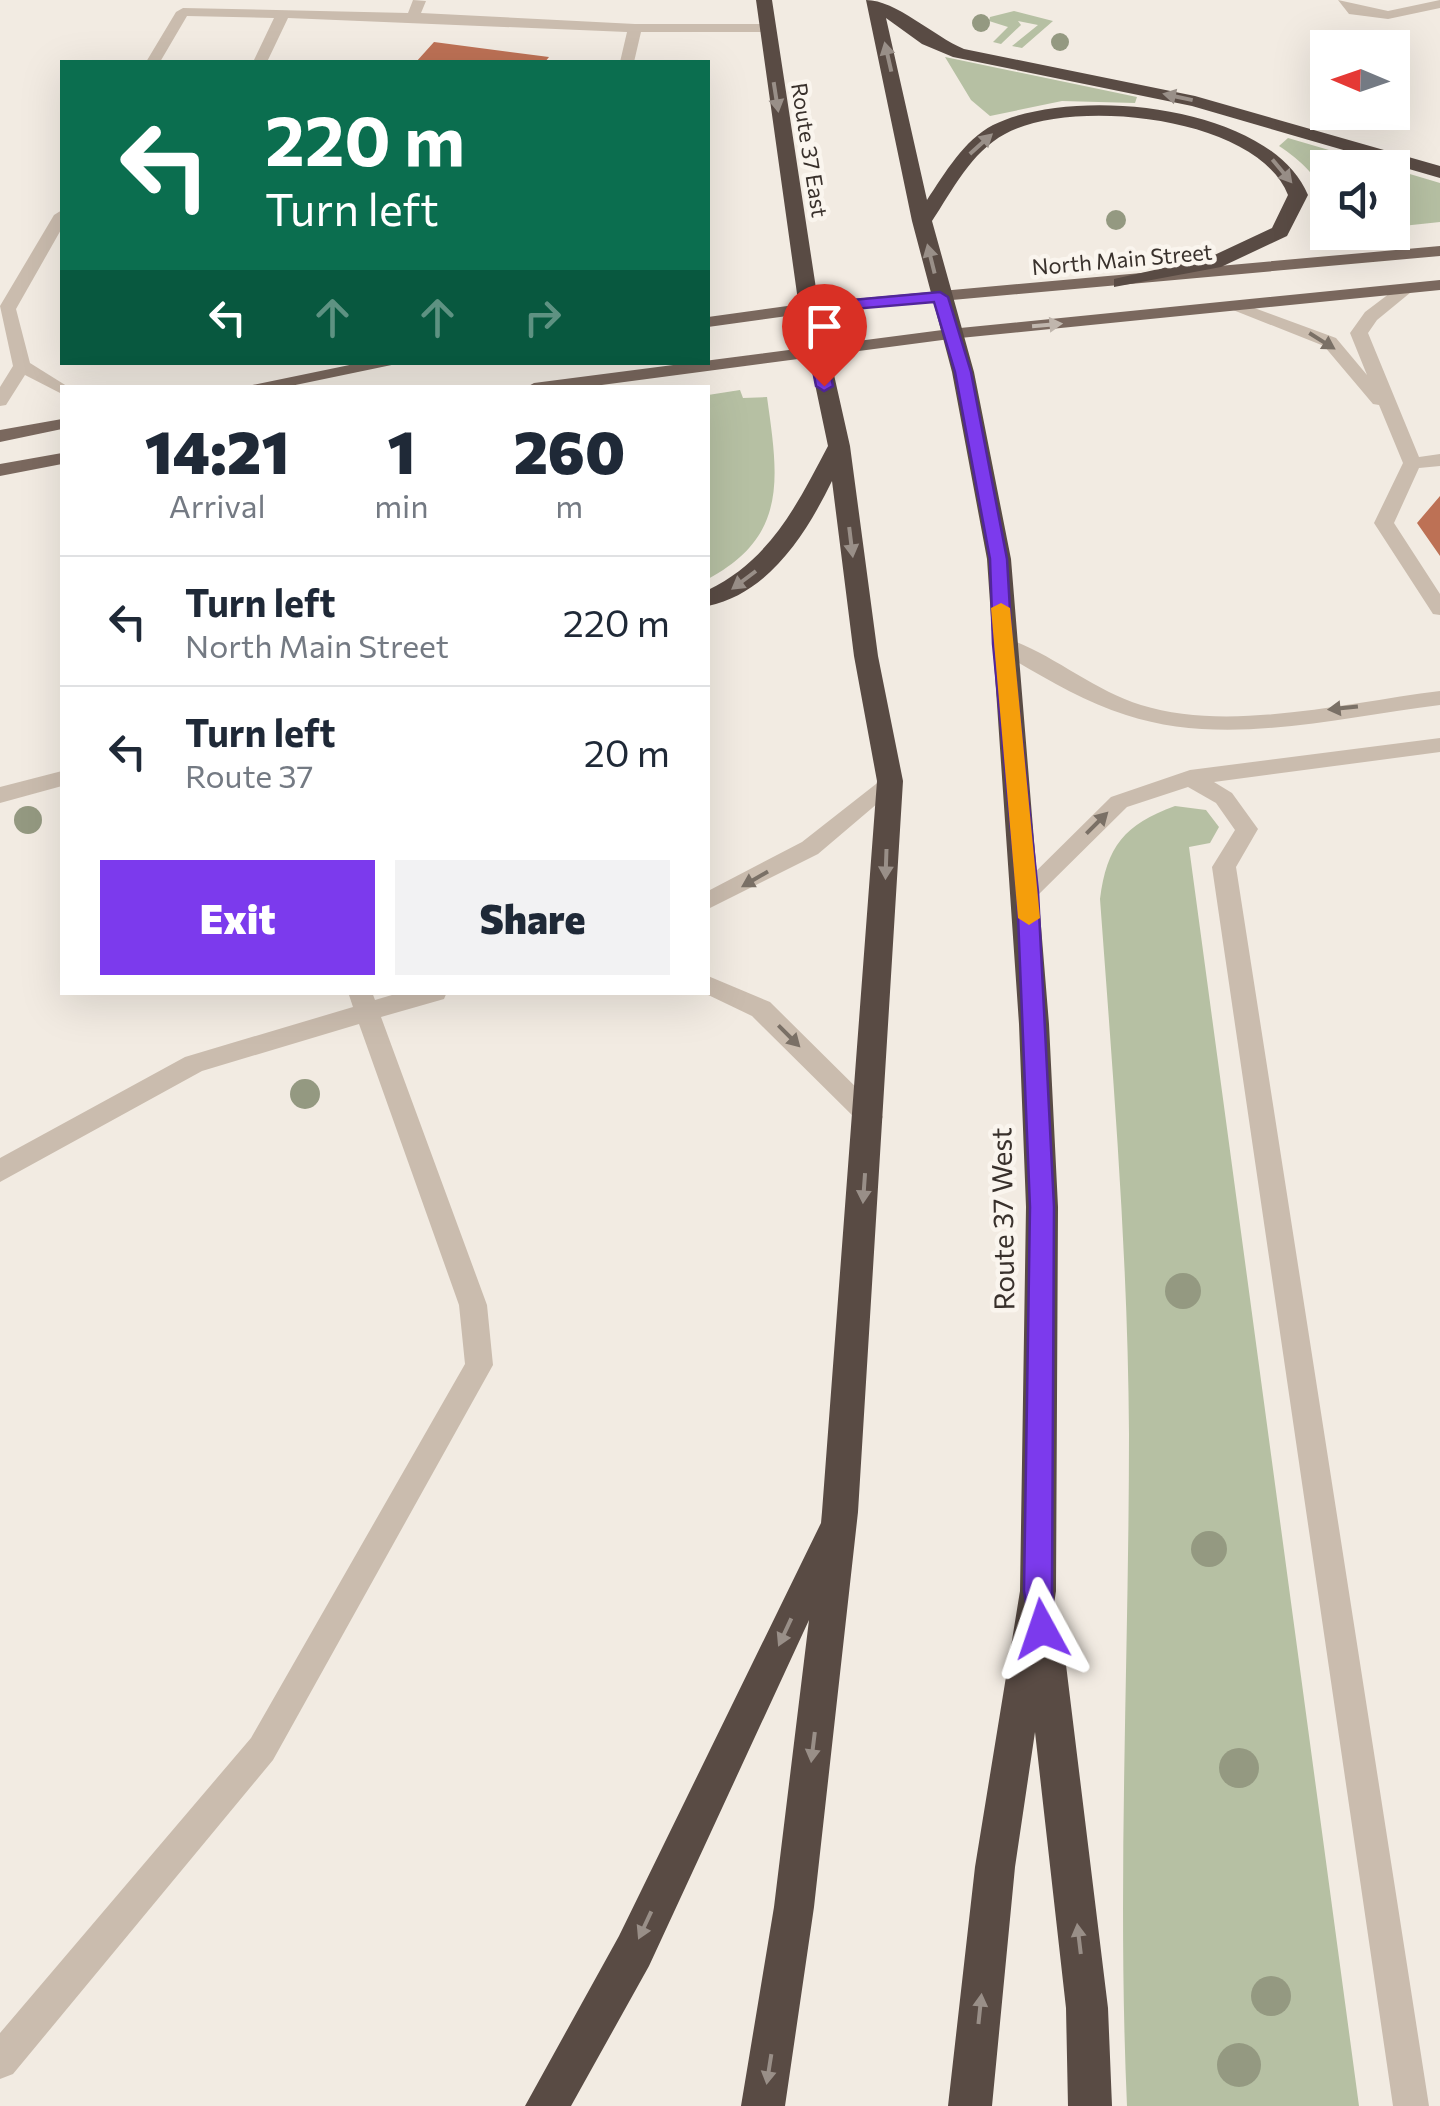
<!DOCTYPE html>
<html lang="en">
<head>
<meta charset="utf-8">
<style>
  :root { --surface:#fff; --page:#f2f2f3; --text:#1f2937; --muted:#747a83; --line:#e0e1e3; --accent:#7c3aed }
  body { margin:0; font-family:Commissioner,sans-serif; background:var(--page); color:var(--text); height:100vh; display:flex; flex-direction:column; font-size:38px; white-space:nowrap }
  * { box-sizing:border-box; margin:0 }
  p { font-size:32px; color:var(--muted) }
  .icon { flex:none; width:55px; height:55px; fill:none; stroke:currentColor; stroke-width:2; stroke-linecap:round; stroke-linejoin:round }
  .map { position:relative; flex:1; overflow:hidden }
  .side { position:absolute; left:60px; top:385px; width:650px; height:610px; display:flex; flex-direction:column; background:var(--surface); border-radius:0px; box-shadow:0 10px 40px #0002 }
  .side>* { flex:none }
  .hud { position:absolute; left:60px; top:60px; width:650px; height:305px; border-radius:0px; box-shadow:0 10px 40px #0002; background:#0b6e4f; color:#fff; overflow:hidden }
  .needle { width:65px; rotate:272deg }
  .buttons { position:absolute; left:1310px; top:30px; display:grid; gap:20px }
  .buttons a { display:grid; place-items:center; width:100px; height:100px; border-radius:0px; background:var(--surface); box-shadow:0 10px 40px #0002; font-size:50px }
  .pin { position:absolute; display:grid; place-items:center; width:85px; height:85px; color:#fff; margin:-102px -42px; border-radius:50% 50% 50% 0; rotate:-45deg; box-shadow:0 0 10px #0007 }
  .pin .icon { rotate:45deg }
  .me { position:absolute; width:110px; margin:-55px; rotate:355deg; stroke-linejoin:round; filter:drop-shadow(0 0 8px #0008) }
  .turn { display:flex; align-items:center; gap:35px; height:210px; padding:0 40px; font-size:45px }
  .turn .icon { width:130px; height:130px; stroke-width:2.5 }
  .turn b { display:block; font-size:70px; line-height:85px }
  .lanes { display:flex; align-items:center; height:95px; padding:0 40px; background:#0003; justify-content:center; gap:50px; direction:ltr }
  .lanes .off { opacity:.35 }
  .eta { display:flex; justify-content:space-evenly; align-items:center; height:170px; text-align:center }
  .eta b { font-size:60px; font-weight:800; line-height:70px }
  .button { display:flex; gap:20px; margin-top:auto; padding:20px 40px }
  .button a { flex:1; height:115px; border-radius:0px; background:var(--accent); color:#fff; font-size:40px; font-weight:800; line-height:115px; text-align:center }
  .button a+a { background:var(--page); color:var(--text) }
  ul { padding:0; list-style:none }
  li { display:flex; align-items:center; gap:30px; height:130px; padding:0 40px; border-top:2px solid var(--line) }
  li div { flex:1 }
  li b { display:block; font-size:38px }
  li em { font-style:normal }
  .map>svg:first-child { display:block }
  .green { fill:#b6c0a3 }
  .building { fill:#bd7155 }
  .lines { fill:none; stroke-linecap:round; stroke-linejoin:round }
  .lane { fill:#cabcae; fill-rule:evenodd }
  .street { fill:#cabcae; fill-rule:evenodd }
  .primary { fill:#7a685e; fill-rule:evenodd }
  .highway { fill:#594b44; fill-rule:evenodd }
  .tree { fill:#949981 }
  .oneway { fill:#998f88 }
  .oneway2 { fill:#c0b6ad }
  .oneway3 { fill:#7a7066 }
  .route { fill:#7c3aed; stroke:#51269a; stroke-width:2.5 }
  .slow { fill:#f59e0b }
  .labels { text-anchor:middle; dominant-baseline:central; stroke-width:9; stroke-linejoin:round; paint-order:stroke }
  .far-street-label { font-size:22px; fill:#39312c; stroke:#faf5ee }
  .street-label { font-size:28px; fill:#39312c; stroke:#faf5ee }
</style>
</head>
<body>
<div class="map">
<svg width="1440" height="2106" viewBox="0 0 1440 2106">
  <rect width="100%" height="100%" fill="#f2ebe2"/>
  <path class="green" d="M 1014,11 L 1053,21 L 1022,48 L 1012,46 L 1038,25 L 1018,21 L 1021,25 L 1001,44 L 993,42 L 1008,27 L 989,21 L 990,17 Z
    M 945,57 L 1137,97 L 1135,103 L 1062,101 L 990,116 L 971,100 Z
    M 1288,138 L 1387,167 L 1328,168 L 1325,229 L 1317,225 C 1338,192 1305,163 1279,146 Z
    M 1393,169 L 1440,183 L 1440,222 L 1393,227 Z
    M 740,390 L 743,398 L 767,397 C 778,476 789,536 708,579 L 708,395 Z
    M 1175,806 L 1206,810 L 1219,827 L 1210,843 L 1189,847 L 1359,2106 L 1127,2106 C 1117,1882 1129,1658 1129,1434 C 1128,1256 1113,1077 1100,899 C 1107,846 1124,825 1175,806 Z"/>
  <path class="building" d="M 434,42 L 549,57 L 545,62 L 416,62 Z
    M 1440,496 L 1440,556 L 1417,523 Z"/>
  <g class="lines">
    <path class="lane" d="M 413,0 L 426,1 L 421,13 L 635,24 L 765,24 L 772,28 L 765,32 L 641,32 L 634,62 L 620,62 L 627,32 L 288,18 L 267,62 L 253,62 L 274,18 L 187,16 L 160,62 L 146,62 L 176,12 L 183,8 L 408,13 Z
      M 62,210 L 62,228 L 16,309 L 30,363 L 70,388 L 62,388 L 62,394 L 25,375 L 6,405 L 0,406 L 0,387 L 13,366 L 0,306 L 54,215 Z
      M 1402,284 L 1416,288 L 1377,320 L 1368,333 L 1419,457 L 1440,454 L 1440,466 L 1419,468 L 1394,523 L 1440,594 L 1440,615 L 1433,614 L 1374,523 L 1403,463 L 1379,405 L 1373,404 L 1324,346 L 1223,306 L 1238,302 L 1336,338 L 1367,375 L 1350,333 L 1365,312 Z
      M 1002,637 C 1046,649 1092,690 1141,705 C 1230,733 1349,702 1440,691 L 1440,705 C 1339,717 1226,748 1126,715 C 1079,700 1037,673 995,649 L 995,639 Z
      M 1440,738 L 1440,752 L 1214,782 L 1232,793 L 1258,829 L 1236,867 L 1429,2106 L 1393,2106 L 1212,867 L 1235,830 L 1216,803 L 1188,787 L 1127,807 L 1035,898 L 1019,898 L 1015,892 L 1111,797 L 1190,770 Z
      M 62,771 L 62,786 L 0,803 L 0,787 Z
      M 890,773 L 901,781 L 898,786 L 818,854 L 708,909 L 708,891 L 802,842 Z
      M 708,976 L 770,1002 L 879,1110 L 883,1117 L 879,1124 L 861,1124 L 752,1016 L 702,992 L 708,992 Z
      M 348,992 L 372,992 L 375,1000 L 402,992 L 447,992 L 444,999 L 381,1017 L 487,1305 L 493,1365 L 273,1760 L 13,2074 L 0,2079 L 0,2033 L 251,1738 L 465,1364 L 459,1305 L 359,1024 L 202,1071 L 0,1182 L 0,1158 L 185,1057 L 353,1007 Z"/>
    <path class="street" d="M 1338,0 L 1388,11 L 1440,0 L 1440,8 L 1388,19 L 1349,14 Z"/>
    <path class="primary" d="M 1440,246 L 1440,256 L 809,313 L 708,327 L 708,317 L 809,303 Z
      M 1440,280 L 1440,290 L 950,339 L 579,388 L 525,388 L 534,383 L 950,329 Z
      M 364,362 L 406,362 L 281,388 L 238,388 Z
      M 62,419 L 62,429 L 0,442 L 0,430 Z
      M 62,453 L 62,464 L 0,476 L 0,464 Z"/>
    <path class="highway" d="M 756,0 L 772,0 L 819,308 L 850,446 L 878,656 L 903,781 L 858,1512 L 814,1907 L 785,2106 L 741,2106 L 774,1907 L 809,1620 L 649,1966 L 571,2106 L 525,2106 L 619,1936 L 821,1523 L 822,1512 L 877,781 L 854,656 L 832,481 C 806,534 769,593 708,606 L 708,590 C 770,560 797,505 828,446 L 799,308 Z
      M 866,0 C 896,0 933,36 964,49 L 1195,96 L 1440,166 L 1440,178 L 1192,106 L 953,57 L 922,44 L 886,18 L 927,200 C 945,173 964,140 993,125 C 1073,85 1270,104 1308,195 L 1287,236 L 1221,267 L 1114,287 L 1114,279 L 1208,258 L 1272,228 L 1288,195 C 1257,116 1072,97 1005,134 C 971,152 952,191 932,221 L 974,372 L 1011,559 L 1049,1024 L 1058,1207 L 1056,1591 L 1052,1618 L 1062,1632 L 1108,2008 L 1112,2106 L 1068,2106 L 1066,2008 L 1035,1732 L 1015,1867 L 992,2106 L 948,2106 L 975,1867 L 1020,1591 L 1026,1207 L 1019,1024 L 987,559 L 952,372 L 912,221 Z"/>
  </g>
  <g class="tree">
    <circle cx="981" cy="23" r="9"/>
    <circle cx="1060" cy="42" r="9"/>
    <circle cx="1116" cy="220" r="10"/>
    <circle cx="28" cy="820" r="14"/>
    <circle cx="305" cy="1094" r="15"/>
    <circle cx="1183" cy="1291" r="18"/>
    <circle cx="1209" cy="1549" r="18"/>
    <circle cx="1239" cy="1768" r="20"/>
    <circle cx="1271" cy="1996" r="20"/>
    <circle cx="1239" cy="2065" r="22"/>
  </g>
  <defs><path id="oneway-solid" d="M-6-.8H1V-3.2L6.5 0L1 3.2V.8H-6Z" transform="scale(2.5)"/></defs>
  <g class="oneway">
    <use href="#oneway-solid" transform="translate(888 57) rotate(-103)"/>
    <use href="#oneway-solid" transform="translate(776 97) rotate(81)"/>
    <use href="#oneway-solid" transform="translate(1178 97) rotate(-168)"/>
    <use href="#oneway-solid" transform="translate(981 144) rotate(-42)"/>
    <use href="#oneway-solid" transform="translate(1282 171) rotate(50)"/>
    <use href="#oneway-solid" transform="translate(931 259) rotate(-104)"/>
    <use href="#oneway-solid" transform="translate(851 542) rotate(83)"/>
    <use href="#oneway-solid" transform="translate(744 580) rotate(143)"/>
    <use href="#oneway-solid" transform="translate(886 864) rotate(92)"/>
    <use href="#oneway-solid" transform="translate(864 1188) rotate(94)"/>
    <use href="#oneway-solid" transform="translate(785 1632) rotate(115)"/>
    <use href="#oneway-solid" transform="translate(813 1747) rotate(97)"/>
    <use href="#oneway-solid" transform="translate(645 1925) rotate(115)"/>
    <use href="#oneway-solid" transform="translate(1079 1939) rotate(-97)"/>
    <use href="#oneway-solid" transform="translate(980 2009) rotate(-84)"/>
    <use href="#oneway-solid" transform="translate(769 2069) rotate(99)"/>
  </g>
  <use class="oneway2" href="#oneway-solid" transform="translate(1047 325) rotate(-5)"/>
  <g class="oneway3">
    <use href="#oneway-solid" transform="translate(1322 341) rotate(32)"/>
    <use href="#oneway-solid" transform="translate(1343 708) rotate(174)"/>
    <use href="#oneway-solid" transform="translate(1097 823) rotate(-45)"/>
    <use href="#oneway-solid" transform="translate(755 879) rotate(150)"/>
    <use href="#oneway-solid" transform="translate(789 1036) rotate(45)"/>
  </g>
  <path class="route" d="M 940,292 L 948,297 L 971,372 L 1007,559 L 1012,644 L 1038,892 L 1054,1207 L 1052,1591 L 1056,1629 L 1052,1638 L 1042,1642 L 1032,1638 L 1024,1591 L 1030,1207 L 1017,892 L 993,644 L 990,559 L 955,372 L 934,302 L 817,312 L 833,386 L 824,391 L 816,386 L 801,308 L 808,304 Z"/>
  <path class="slow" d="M 1001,603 L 1010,608 L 1040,918 L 1029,925 L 1018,918 L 991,608 Z"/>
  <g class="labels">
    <g class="far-street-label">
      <text transform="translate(810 150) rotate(81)">Route 37 East</text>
      <text transform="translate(1122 259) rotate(-5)">North Main Street</text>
    </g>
    <g class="street-label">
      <text transform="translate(1002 1219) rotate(-91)">Route 37 West</text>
    </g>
  </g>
</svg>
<div class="buttons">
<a><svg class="needle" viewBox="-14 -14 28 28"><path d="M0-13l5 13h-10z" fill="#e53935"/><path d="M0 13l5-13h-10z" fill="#747a83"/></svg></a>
<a><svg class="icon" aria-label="sound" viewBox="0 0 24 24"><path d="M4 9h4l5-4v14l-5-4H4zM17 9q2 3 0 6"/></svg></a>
</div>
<div class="pin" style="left:824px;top:386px;background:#d93025"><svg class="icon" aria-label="arrive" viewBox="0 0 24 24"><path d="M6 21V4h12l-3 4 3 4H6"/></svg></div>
<svg class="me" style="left:1042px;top:1629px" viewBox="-20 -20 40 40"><path d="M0-17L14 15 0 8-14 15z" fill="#7c3aed" stroke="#fff" stroke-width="4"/></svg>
<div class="hud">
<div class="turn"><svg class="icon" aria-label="left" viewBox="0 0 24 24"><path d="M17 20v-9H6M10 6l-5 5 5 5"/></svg><div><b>220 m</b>Turn left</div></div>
<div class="lanes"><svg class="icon" aria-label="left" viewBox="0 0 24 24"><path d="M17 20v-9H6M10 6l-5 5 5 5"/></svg><svg class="icon off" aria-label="ahead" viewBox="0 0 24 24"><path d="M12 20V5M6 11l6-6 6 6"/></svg><svg class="icon off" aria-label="ahead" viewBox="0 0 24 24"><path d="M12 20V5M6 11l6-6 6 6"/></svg><svg class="icon off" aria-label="right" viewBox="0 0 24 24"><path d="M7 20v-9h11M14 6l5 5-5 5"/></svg></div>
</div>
<section class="side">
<div class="eta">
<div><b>14:21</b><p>Arrival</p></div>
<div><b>1</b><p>min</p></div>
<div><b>260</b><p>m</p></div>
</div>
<ul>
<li><svg class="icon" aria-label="left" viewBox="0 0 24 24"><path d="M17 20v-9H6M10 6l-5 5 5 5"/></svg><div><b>Turn left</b><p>North Main Street</p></div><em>220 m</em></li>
<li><svg class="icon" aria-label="left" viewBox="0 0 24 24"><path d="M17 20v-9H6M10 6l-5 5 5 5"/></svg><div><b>Turn left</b><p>Route 37</p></div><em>20 m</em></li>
</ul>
<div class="button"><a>Exit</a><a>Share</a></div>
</section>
</div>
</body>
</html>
